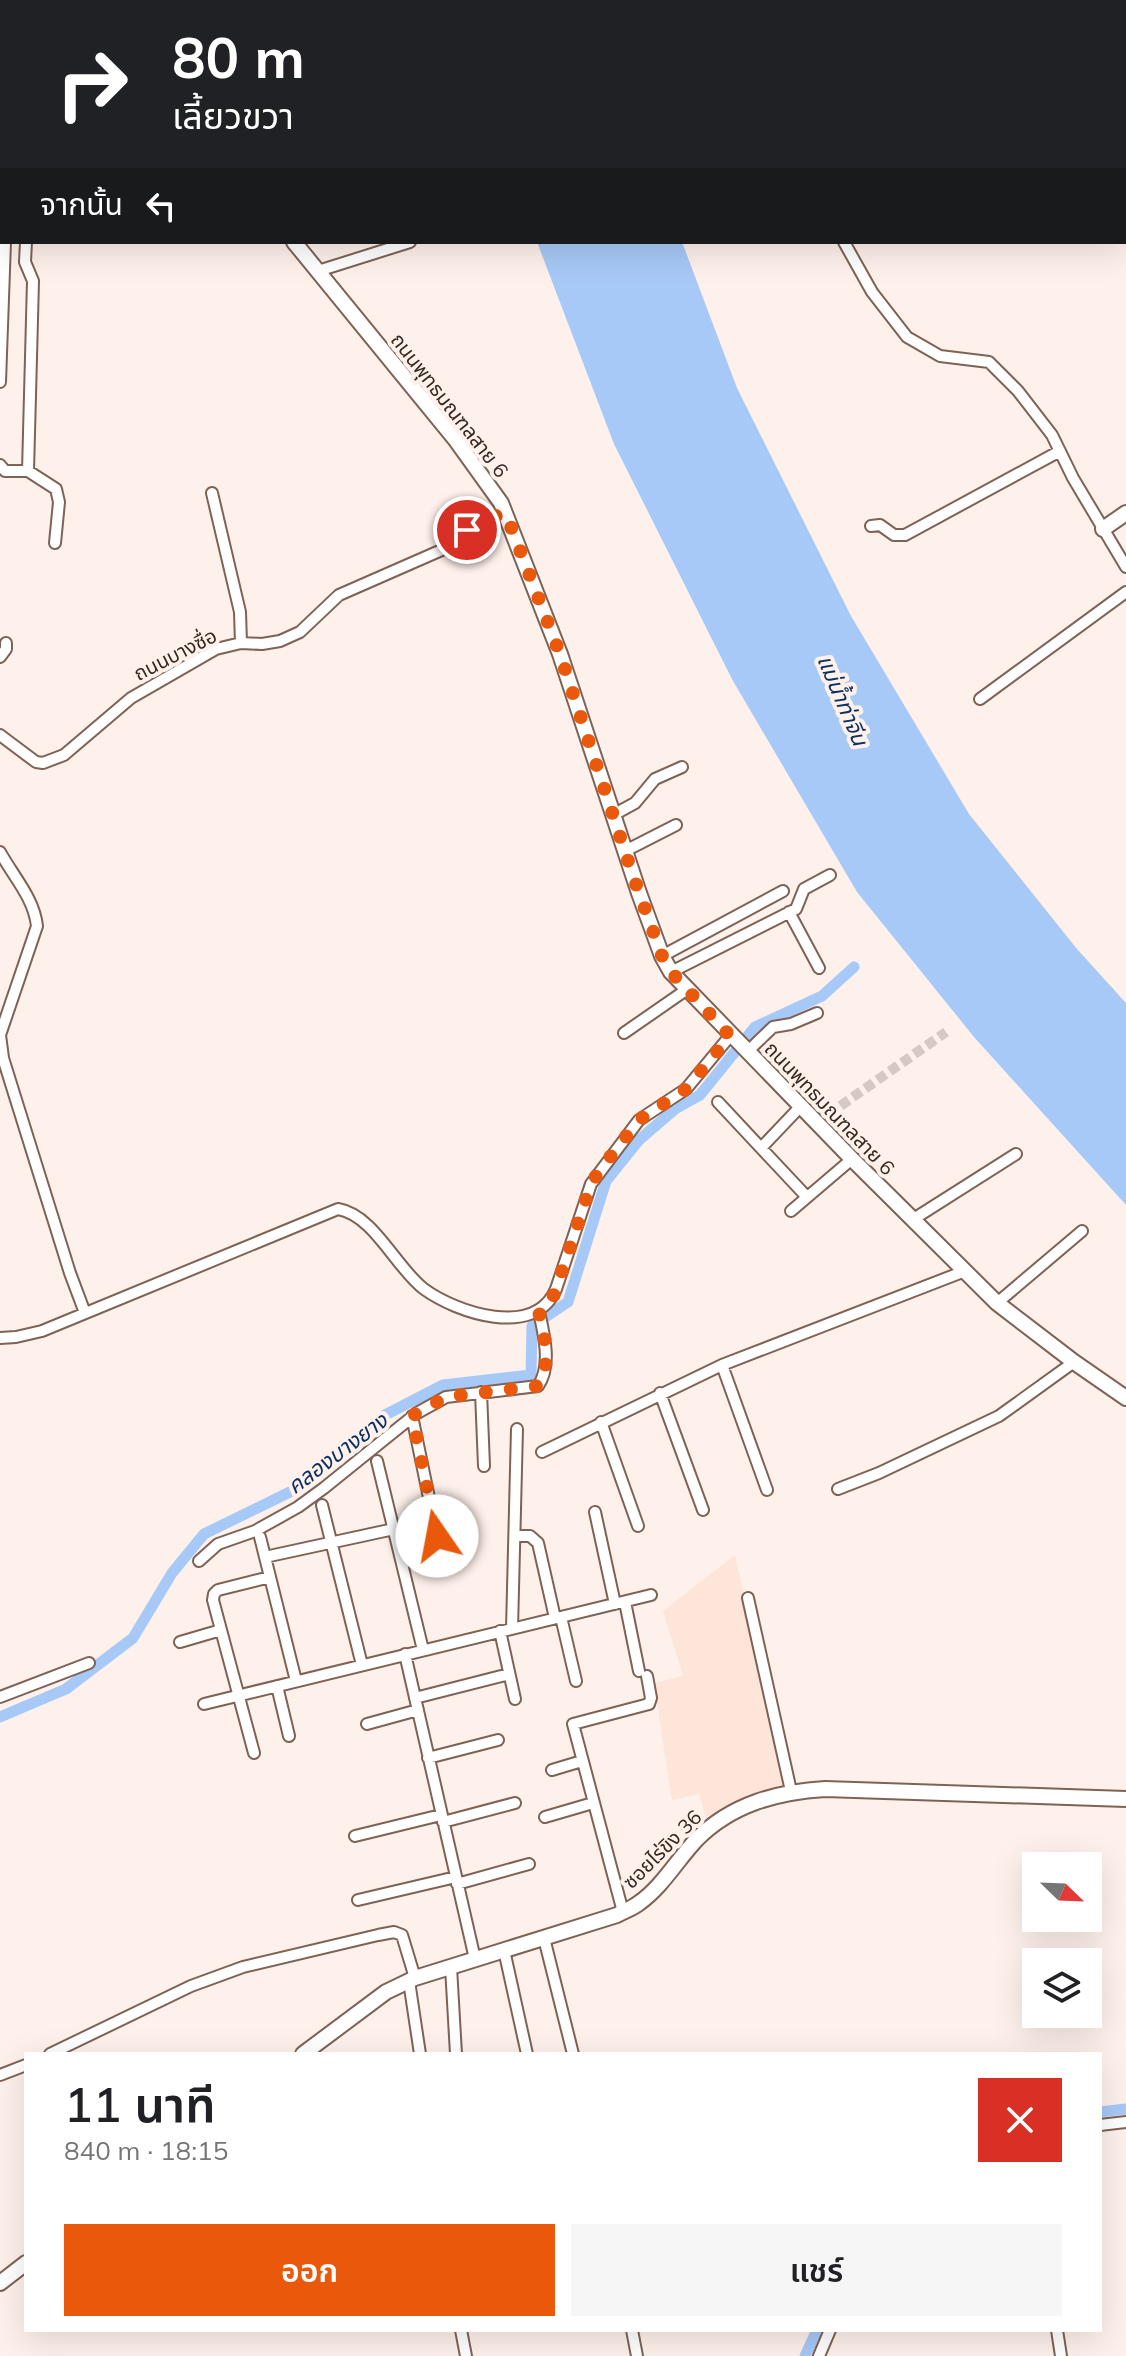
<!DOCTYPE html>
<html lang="th">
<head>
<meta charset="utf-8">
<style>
  :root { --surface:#fff; --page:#f6f6f6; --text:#202124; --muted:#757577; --accent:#ea580c }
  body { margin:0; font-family:Mulish,"Noto Sans Thai",sans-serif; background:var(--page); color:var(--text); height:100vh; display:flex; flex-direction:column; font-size:30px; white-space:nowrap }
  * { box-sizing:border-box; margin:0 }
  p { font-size:26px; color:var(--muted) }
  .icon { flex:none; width:44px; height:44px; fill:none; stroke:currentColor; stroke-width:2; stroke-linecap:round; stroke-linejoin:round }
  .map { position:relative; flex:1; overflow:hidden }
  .sheet { position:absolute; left:24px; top:2052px; width:1078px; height:280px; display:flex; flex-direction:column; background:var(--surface); border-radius:0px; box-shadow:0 8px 32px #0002 }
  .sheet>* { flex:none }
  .top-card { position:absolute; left:0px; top:0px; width:1126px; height:244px; box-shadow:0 8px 32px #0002; background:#202124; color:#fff; overflow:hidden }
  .needle { width:52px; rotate:113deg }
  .fabs { position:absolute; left:1022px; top:1852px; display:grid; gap:16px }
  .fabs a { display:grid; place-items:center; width:80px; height:80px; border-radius:0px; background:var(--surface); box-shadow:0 8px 32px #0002; font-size:40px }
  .pin { position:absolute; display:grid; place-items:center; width:68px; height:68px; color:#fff; margin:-34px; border:4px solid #fff; border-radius:50%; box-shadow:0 2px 8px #0007 }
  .me { position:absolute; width:88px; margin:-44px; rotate:348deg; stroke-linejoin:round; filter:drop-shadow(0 0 6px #0008) }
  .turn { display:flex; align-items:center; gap:28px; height:168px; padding:0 40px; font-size:36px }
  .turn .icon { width:104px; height:104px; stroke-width:2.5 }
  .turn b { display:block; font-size:56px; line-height:68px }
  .then { display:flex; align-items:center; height:76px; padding:0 40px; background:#0003; gap:16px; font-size:30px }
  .round { display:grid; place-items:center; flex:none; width:84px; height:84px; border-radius:0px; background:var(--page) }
  .head { display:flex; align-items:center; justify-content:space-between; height:136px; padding:0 40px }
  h1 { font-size:48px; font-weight:600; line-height:60px }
  .primary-button { display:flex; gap:16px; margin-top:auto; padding:16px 40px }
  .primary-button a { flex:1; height:92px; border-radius:0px; background:var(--accent); color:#fff; font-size:32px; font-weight:600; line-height:92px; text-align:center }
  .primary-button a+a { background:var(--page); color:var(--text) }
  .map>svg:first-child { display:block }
  .built { fill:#fde5d9 }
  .water { fill:#a7c9f7 }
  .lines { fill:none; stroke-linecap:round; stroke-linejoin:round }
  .canal { stroke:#a7c9f7; stroke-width:11 }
  .street-tunnel { stroke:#d6c8c2; stroke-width:10; stroke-dasharray:10 5; stroke-linecap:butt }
  .street-casing { stroke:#7e6255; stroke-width:14 }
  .secondary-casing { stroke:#7e6255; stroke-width:18 }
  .street { stroke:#fff; stroke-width:10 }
  .secondary { stroke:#fff; stroke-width:14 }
  .route { stroke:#ea580c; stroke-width:14; stroke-dasharray:0 25.2 }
  .labels { text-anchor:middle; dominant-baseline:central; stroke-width:8; stroke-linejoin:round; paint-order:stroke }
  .street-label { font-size:20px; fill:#352923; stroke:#fef0ea }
  .water-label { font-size:22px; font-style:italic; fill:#0c3160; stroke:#fef0ea }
</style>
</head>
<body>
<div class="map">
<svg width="1126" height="2356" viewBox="0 0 1126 2356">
  <rect width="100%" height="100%" fill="#fef0ea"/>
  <path class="built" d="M 735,1555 L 787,1786 L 741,1800 L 706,1818 L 699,1794 L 672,1800 L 654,1683 L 683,1676 L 663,1611 Z"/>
  <path class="water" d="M 537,242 L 682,242 L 737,388 L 851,616 L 969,814 L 1077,949 L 1126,1003 L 1126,1205 L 974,1037 L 857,892 L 733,681 L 614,444 Z"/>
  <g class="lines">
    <path class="canal" d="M 0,1717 L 66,1689 L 133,1638 L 172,1573 L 204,1534 L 302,1486 L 385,1415 L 443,1385 L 531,1375 L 532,1326 L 568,1302 L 606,1181 L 639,1140 L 675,1109 L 700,1095 L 755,1027 L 822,996 L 854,967
      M 1100,2112 L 1126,2109
      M 805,2356 L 817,2330"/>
    <path class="street-tunnel" d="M 816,1123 L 946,1032"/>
    <defs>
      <path id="street" d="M 3,0 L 4,2
        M 994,0 L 994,2
        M 1062,0 L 1064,2
        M 1035,2 L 1044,0
        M 0,22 L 2,20
        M 1124,81 L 1126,80
        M 26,242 L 25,262 L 33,281 L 28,471
        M 844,242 L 872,292 L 907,337 L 940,356 L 989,362 L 1018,391 L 1052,435 L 1073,478 L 1126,567
        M 318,271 L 410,242
        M 0,382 L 5,242
        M 0,465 L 5,471 L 28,471 L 56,489 L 59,502 L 55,543
        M 212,493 L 240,612 L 241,643
        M 871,526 L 880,525 L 894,535 L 905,535 L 1060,451
        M 0,657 L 6,649 L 6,643
        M 980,699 L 1126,592
        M 0,735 L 36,762 L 43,763 L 64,755 L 131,698 L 216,649 L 241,643 L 262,644 L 280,641 L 300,632 L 339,595 L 444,549 L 479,522 L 506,514
        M 613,815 L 635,803 L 655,779 L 682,767
        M 625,851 L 676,825
        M 0,852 C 13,876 34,898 37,926 L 0,1035 L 3,1058 L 70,1273 L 85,1313
        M 789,912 L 819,968
        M 662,956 L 783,891
        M 671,972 L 796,909 L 804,889 L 830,875
        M 624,1033 L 686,990
        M 747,1052 L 773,1027 L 791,1024 L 817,1013
        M 718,1102 L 761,1148 L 800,1107
        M 761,1148 L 806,1196
        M 791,1211 L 852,1159
        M 912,1220 L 1016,1154
        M 997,1303 L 1082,1231
        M 0,1338 L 16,1337 L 42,1331 L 338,1209 C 374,1215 396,1268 424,1289 C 457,1313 535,1339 556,1289 L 591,1184 L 639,1120 L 686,1089 L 730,1036
        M 722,1365 L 767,1490
        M 481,1392 L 484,1466
        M 660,1393 L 703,1510
        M 412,1416 L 437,1536
        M 601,1422 L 638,1526
        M 542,1452 L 722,1365 L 965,1271
        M 377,1461 L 423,1650
        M 838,1489 L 879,1473 L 999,1416 L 1074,1362
        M 322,1505 L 362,1665
        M 595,1512 L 615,1604
        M 515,1536 L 530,1536 L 538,1543 L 555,1618
        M 260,1537 L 296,1681
        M 265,1557 L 394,1529
        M 199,1561 L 218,1544 L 255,1531 L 298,1507 L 324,1488 L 417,1413 L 446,1397 L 538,1386 C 552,1366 544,1334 539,1312
        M 748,1598 L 791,1791
        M 625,1602 L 639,1671
        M 561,1617 L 576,1681
        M 512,1629 L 517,1429
        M 500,1631 L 515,1699
        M 180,1642 L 221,1630
        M 405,1654 L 475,1959
        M 277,1686 L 289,1736
        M 0,1697 L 89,1663
        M 415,1698 L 509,1674
        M 204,1704 L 651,1595
        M 367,1724 L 418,1710
        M 254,1753 L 213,1600 L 214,1594 L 218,1590 L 270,1577
        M 428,1758 L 498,1740
        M 552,1770 L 582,1761
        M 545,1817 L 593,1803
        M 443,1822 L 515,1803
        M 355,1836 L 441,1815
        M 457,1884 L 529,1864
        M 358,1900 L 456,1877
        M 623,1912 L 573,1724 L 649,1704 L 651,1698 L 647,1676
        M 544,1938 L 573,2054
        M 504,1950 L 527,2054
        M 451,1967 L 456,2054
        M 409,1981 L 420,2054
        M 50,2054 L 191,1986 L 243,1967 L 378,1935 L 394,1932 L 402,1935 L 415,1978
        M 0,2075 L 26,2065
        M 1100,2125 L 1126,2122
        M 461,2330 L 466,2356
        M 632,2330 L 637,2356
        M 1057,2330 L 1061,2356
        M 819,2356 L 830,2330"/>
      <path id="secondary" d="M 95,0 L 96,2
        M 294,242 L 455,439 L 501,503 L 560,654 L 639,893 L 662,956 L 671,972 L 852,1159 L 997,1303 L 1074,1362 L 1126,1398
        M 1103,529 L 1126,513
        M 303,2054 L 386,1992 L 415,1978 L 617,1915 C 624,1911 633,1908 639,1903 C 662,1887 677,1860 697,1839 C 732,1804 777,1792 825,1789 L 1126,1799
        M 0,2283 L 26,2263"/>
    </defs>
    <use href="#street" class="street-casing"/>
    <use href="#secondary" class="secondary-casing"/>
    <use href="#street" class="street"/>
    <use href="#secondary" class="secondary"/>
  </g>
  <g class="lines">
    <path class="route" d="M 437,1536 L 412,1416 L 446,1397 L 538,1386 C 552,1366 544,1334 539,1312 L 552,1299 L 556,1289 L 591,1184 L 600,1170 L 639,1120 L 686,1089 L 730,1036 L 671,972 L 662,956 L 632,873 L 560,654 L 506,514 L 490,517 L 467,530"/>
  </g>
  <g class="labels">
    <g class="street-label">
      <text transform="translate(450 405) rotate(52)">ถนนพุทธมณฑลสาย 6</text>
      <text transform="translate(175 654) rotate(-27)">ถนนบางซื่อ</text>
      <text transform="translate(830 1108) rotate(46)">ถนนพุทธมณฑลสาย 6</text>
      <text transform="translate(662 1849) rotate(-45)">ซอยไร่ขิง 36</text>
    </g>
    <g class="water-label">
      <text transform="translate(843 700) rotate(67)">แม่น้ำท่าจีน</text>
      <text transform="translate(337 1453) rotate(-37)">คลองบางยาง</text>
    </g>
  </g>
</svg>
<div class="fabs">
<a><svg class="needle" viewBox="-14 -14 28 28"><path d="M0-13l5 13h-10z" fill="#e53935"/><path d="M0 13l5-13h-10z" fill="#757577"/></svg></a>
<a><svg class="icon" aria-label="layers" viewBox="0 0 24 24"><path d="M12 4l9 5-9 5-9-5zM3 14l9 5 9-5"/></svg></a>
</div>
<div class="pin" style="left:467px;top:530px;background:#d93025"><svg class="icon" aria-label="arrive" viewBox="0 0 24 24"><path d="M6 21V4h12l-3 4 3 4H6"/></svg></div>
<svg class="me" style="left:437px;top:1536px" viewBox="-20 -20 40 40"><circle r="19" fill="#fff"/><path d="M0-13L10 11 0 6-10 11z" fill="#ea580c"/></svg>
<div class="top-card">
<div class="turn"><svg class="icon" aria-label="right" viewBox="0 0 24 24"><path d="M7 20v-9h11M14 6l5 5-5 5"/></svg><div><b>80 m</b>เลี้ยวขวา</div></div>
<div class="then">จากนั้น<svg class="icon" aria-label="left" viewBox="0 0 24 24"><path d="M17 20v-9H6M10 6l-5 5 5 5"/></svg></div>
</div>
<section class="sheet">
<div class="head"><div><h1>11 นาที</h1><p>840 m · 18:15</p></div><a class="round" style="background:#d93025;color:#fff"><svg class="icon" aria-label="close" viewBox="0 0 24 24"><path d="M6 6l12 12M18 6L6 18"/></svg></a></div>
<div class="primary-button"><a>ออก</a><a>แชร์</a></div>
</section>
</div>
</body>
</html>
